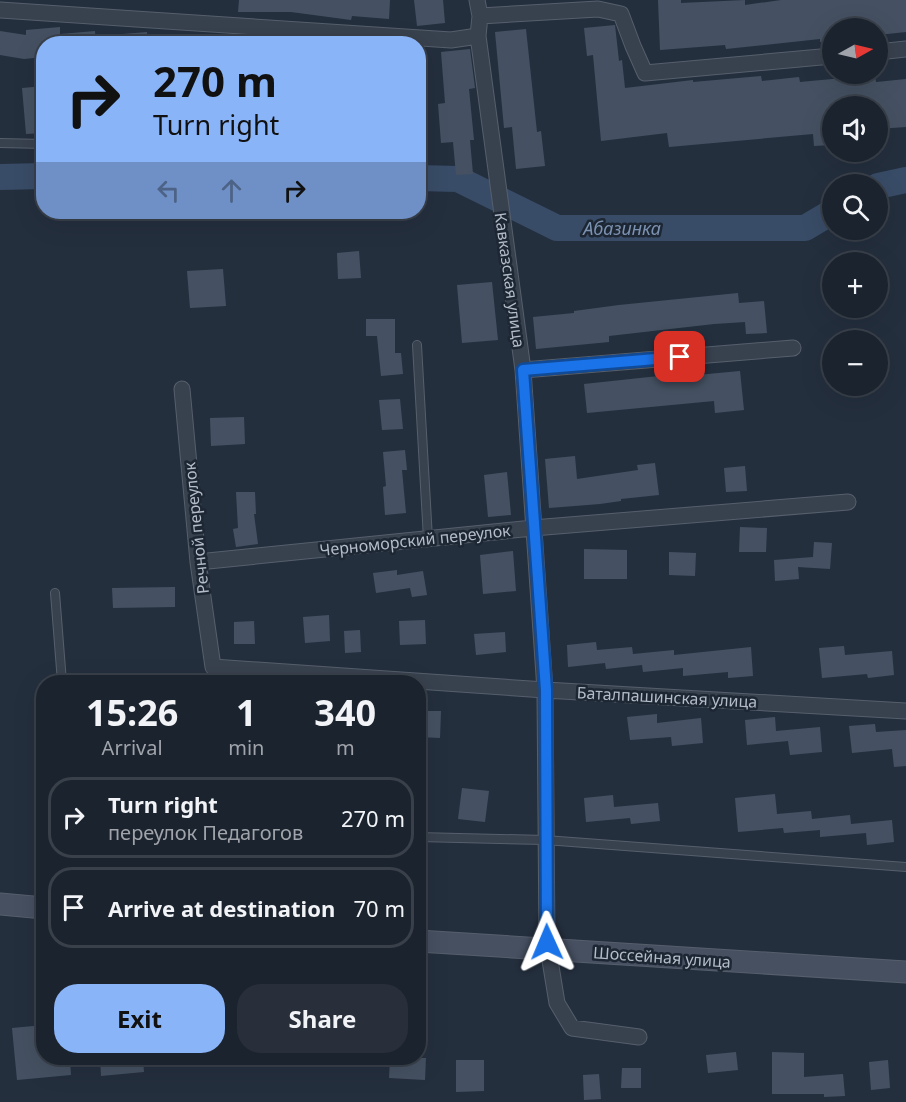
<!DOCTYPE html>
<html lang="en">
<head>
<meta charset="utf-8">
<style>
  :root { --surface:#1b232e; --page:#282f3a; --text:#f1f3f6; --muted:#a0a4aa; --line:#39404a; --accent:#8ab4f8 }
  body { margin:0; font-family:"Noto Sans",sans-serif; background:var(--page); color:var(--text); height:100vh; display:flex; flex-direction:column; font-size:22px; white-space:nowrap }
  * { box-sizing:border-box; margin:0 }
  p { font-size:20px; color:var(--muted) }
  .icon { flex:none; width:33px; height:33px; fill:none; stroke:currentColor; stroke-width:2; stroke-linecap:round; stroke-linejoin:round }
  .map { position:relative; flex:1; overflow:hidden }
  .drawer { position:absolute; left:36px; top:675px; width:390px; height:390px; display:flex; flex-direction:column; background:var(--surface); border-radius:24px; box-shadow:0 6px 24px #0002,0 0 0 2px var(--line) }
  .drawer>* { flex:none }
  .banner { position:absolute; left:36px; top:36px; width:390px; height:183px; border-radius:24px; box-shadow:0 6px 24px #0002,0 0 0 2px var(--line); background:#8ab4f8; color:#111; overflow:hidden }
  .needle { width:39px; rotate:82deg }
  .controls { position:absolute; left:822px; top:18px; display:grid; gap:12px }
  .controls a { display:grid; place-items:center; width:66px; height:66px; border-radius:50%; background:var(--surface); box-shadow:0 6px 24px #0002,0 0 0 2px var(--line); font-size:30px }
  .pin { position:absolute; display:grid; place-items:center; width:51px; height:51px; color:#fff; margin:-26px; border-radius:12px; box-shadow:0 3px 9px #0006 }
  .me { position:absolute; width:66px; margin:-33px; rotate:359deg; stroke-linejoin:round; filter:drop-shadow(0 0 4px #0008) }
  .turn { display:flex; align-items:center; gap:21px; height:126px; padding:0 18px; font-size:27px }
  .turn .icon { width:78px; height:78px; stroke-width:2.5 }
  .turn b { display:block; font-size:42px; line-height:51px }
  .lanes { display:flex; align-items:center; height:57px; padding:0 18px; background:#0003; justify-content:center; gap:30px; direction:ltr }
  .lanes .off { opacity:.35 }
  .eta { display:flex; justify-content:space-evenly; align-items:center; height:102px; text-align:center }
  .eta b { font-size:36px; font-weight:700; line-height:42px }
  .action { display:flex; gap:12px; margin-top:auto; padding:12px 18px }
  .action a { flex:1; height:69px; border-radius:24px; background:var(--accent); color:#111; font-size:24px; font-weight:700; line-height:69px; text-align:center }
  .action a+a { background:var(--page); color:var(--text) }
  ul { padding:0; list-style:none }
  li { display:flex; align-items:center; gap:18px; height:81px; margin:0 12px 9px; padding:0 6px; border:3px solid var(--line); border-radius:24px }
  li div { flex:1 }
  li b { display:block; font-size:22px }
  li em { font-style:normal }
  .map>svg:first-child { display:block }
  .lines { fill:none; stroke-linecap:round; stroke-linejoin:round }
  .river { stroke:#394c67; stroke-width:26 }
  .building { fill:#455162 }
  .lane-casing { stroke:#565f6c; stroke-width:10 }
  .street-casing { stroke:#565f6c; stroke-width:17 }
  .secondary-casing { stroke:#565f6c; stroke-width:23 }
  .lane { stroke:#38414e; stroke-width:8 }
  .street { stroke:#38414e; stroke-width:15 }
  .secondary { stroke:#465061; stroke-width:21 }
  .route-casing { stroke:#114b97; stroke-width:15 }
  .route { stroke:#1a73e8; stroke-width:10 }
  .labels { text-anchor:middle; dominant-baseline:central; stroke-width:5; stroke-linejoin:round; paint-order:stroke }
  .street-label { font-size:16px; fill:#b4bcc9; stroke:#1d2633 }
  .water-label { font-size:18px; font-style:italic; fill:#7c92b1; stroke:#1d2633 }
</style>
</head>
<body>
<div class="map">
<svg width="906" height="1102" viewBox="0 0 906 1102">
  <rect width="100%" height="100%" fill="#242f3e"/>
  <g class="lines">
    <path class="river" d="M 0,177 L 44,176
      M 418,178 L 458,179 L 557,228 L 805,228 L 832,212
      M 878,186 L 906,180"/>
  </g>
  <path class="building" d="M 239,0 L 390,0 L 389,19 L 352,16 L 351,20 L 291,12 L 238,12 Z
    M 414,0 L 443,0 L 445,23 L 417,26 Z
    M 658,0 L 681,0 L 681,3 L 745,0 L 745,5 L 781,0 L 906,0 L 906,32 L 878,35 L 878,28 L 832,28 L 832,41 L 820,42 L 820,39 L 726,49 L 725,45 L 660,50 Z
    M 615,25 L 619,61 L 622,60 L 625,88 L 693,80 L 693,82 L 761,76 L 762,81 L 799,77 L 800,82 L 875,75 L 876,82 L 906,79 L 906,127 L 878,129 L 878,106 L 832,106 L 832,145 L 814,146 L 813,134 L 669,147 L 667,133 L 601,141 L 593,55 L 587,56 L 584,28 Z
    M 60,27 L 60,34 L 95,31 L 96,44 L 44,44 L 44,57 L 24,59 L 0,55 L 0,31 L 26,35 L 26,30 Z
    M 526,29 L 537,132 L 541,131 L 545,166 L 516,169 L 512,127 L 504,128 L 495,32 Z
    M 147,32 L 148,44 L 111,44 L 110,35 Z
    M 470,49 L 475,88 L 469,89 L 474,140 L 470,140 L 473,174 L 456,175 L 453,142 L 441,143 L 438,104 L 445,103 L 441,52 Z
    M 44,86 L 44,133 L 26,134 L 22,88 Z
    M 359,251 L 361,278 L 338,279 L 337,253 Z
    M 223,269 L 226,306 L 190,308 L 187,271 Z
    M 492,282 L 498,340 L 462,343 L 457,285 Z
    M 738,293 L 739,303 L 764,301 L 767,333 L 746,334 L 745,322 L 714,324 L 609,336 L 609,342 L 536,349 L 533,317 L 574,313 L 574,311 L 619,305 Z
    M 366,319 L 395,319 L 395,353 L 401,353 L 403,374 L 381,376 L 377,336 L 366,336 Z
    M 740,371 L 744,410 L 715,413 L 714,401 L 587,413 L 584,384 L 696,372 L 697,375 Z
    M 400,399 L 403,429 L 382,430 L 379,400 Z
    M 244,417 L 245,444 L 211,446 L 210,418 Z
    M 405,450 L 407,470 L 402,470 L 406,513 L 385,515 L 383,487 L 386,486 L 383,452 Z
    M 575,456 L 577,479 L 638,470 L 637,465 L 655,463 L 659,495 L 621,499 L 621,501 L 600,504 L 549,508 L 545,459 Z
    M 745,466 L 747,491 L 726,492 L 724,468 Z
    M 507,472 L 511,515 L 488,517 L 484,475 Z
    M 236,492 L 255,492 L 256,514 L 254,514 L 258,544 L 236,547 L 233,529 L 238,528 Z
    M 740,527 L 767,528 L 766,552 L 739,552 Z
    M 814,542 L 832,543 L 830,569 L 798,567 L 799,579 L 775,581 L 774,560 L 813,557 Z
    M 584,549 L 627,550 L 627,579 L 584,579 Z
    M 513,551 L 516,591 L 483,594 L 480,555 Z
    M 669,552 L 696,553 L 695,576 L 669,575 Z
    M 397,570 L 397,575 L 423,571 L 427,595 L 412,597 L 410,588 L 376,593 L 373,573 Z
    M 175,587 L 175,607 L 113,608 L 112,588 Z
    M 329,615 L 330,641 L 305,643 L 303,617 Z
    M 425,620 L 426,644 L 400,645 L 399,621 Z
    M 254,621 L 255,644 L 234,644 L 234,622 Z
    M 360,630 L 361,652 L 345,653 L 344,631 Z
    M 505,632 L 506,652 L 476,655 L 474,634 Z
    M 596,642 L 597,650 L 632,647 L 633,654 L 674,650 L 674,655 L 751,647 L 753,676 L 728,678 L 728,672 L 683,676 L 683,668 L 643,672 L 642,665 L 606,669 L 605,663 L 568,667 L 567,645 Z
    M 844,646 L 845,655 L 892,651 L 894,675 L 868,678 L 867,674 L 822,678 L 819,648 Z
    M 419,711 L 441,711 L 440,738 L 418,737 Z
    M 657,714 L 657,723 L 701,718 L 703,743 L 672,746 L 671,737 L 630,740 L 627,717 Z
    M 775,717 L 776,731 L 820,727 L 822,752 L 790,755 L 788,741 L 747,745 L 745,720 Z
    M 875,724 L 876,732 L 906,730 L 906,766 L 894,767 L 892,749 L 852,753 L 849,726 Z
    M 462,788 L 489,791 L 485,822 L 458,819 Z
    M 775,794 L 777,814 L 811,811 L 812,819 L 850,815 L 851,824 L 892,820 L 894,842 L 867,845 L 866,833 L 820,837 L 820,830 L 784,833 L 783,828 L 738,832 L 735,798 Z
    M 613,795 L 614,807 L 658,803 L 660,821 L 631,824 L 630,818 L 586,822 L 584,798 Z
    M 44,1025 L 44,1058 L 70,1058 L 71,1075 L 17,1080 L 12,1028 Z
    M 736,1052 L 738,1070 L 708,1073 L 706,1055 Z
    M 772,1052 L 804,1053 L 804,1077 L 843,1074 L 845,1096 L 824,1097 L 824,1094 L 772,1094 Z
    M 100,1058 L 143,1058 L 144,1072 L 101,1076 Z
    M 390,1058 L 426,1058 L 425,1080 L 389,1078 Z
    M 456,1060 L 484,1060 L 484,1091 L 456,1092 Z
    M 888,1060 L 890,1088 L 871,1090 L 869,1062 Z
    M 622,1068 L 641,1068 L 641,1088 L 621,1088 Z
    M 599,1074 L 601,1099 L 584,1100 L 583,1075 Z"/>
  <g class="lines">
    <defs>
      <path id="lane" d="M 0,143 L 44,144
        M 417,345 L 428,539
        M 55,593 L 62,682
        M 418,837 L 545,840 L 906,867"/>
      <path id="street" d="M 477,0 L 480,16 L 478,36 L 523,370 L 545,690 L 547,942 L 557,1003 L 572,1028 L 639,1037
        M 0,10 L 451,40 L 478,36
        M 480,16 L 598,9 L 621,14 L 633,46 L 645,73 L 832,56
        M 878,52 L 906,49
        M 523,370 L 793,348
        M 182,389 L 198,562 L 213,667 L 545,690 L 906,711
        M 198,562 L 533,528 L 848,502"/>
      <path id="secondary" d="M 0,904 L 44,908
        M 418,941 L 906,972"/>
    </defs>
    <use href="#lane" class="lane-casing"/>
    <use href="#street" class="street-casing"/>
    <use href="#secondary" class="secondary-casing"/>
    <use href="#lane" class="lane"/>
    <use href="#street" class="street"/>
    <use href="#secondary" class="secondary"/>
  </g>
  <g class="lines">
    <defs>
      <path id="route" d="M 547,942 L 546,690 L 523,370 L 680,357"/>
    </defs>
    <use href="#route" class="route-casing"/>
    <use href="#route" class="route"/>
  </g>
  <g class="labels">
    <g class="street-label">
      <text transform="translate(510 280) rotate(82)">Кавказская улица</text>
      <text transform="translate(196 528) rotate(-96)">Речной переулок</text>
      <text transform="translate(415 540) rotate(-6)">Черноморский переулок</text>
      <text transform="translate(667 697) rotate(3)">Баталпашинская улица</text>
      <text transform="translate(662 957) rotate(4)">Шоссейная улица</text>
    </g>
    <g class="water-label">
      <text x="622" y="228">Абазинка</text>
    </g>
  </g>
</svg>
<div class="controls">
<a><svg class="needle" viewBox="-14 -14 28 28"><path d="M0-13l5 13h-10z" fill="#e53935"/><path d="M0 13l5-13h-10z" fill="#a0a4aa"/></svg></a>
<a><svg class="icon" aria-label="sound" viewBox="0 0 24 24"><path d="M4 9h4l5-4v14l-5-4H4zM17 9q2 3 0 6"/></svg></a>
<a><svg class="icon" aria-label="search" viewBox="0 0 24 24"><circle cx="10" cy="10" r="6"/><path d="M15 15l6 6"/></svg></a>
<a>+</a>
<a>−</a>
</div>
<div class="pin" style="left:680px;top:357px;background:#d93025"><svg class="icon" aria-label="arrive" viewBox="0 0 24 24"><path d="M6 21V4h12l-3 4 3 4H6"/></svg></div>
<svg class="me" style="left:547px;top:942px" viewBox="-20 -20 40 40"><path d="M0-17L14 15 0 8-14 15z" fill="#1a73e8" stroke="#fff" stroke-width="4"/></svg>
<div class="banner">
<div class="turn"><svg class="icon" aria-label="right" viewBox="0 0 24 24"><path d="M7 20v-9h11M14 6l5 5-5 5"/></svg><div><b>270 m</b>Turn right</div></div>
<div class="lanes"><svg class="icon off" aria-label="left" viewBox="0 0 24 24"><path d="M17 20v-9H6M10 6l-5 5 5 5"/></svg><svg class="icon off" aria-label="ahead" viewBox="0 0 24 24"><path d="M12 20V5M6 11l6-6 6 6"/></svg><svg class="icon" aria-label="right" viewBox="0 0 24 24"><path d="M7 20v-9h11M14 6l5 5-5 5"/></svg></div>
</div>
<section class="drawer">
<div class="eta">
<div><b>15:26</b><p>Arrival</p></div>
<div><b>1</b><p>min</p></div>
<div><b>340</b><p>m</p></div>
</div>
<ul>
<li><svg class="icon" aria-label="right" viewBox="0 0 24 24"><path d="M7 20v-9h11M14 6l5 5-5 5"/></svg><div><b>Turn right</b><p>переулок Педагогов</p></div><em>270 m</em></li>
<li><svg class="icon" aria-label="arrive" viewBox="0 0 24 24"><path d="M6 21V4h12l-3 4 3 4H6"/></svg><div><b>Arrive at destination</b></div><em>70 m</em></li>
</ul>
<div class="action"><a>Exit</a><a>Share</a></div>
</section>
</div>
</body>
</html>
